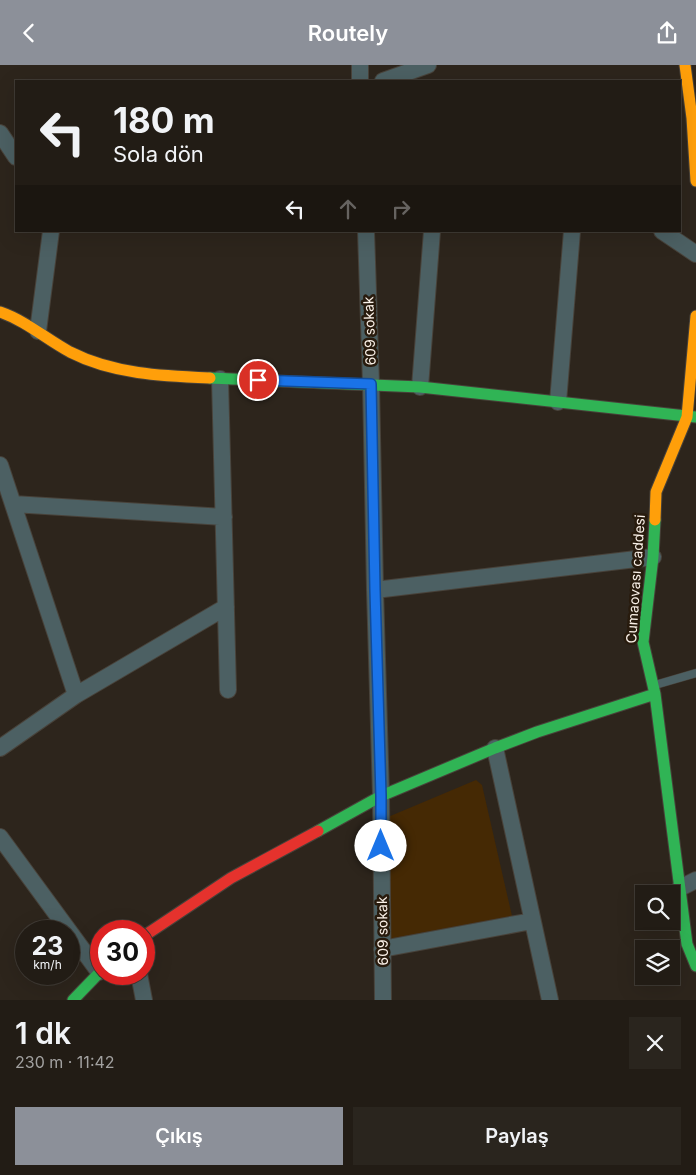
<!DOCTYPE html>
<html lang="tr">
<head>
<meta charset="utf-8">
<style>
  :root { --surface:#221c15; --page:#2a251e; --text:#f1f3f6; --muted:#a2a1a0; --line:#3f3a34; --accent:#8c9099 }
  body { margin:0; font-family:Inter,sans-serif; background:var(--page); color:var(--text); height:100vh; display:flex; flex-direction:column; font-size:19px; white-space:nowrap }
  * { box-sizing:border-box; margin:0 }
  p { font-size:16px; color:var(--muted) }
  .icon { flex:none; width:28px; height:28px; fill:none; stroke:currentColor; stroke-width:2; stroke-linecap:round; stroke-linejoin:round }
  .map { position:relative; height:935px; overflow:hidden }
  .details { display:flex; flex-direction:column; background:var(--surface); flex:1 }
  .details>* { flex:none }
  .hud { position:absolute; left:15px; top:15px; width:666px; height:152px; border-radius:0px; box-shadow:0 5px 20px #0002,0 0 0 1px var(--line); background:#221c15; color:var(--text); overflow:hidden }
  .controls { position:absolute; left:635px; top:820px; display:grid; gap:10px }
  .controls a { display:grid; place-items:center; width:45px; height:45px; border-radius:0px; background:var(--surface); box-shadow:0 5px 20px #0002,0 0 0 1px var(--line); font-size:25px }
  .speed { position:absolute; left:15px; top:855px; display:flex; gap:10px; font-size:25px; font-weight:700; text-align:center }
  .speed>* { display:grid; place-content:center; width:65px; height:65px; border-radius:50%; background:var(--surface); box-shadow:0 5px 20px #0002,0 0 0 1px var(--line); line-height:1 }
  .speed small { font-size:12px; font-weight:400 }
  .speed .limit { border:8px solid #d22; background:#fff; color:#111 }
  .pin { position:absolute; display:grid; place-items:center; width:42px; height:42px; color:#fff; margin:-21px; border:2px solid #fff; border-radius:50%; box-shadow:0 1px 5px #0007 }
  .me { position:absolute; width:55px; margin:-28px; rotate:0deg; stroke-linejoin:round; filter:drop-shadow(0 0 4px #0008) }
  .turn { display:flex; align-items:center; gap:18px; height:105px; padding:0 15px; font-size:22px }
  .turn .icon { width:65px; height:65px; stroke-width:2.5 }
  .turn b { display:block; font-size:35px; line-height:42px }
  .lanes { display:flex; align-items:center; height:48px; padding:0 15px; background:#0003; justify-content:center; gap:25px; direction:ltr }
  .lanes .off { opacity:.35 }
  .round { display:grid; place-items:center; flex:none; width:52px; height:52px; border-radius:0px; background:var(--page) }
  .overview { display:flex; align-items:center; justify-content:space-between; height:85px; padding:0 15px }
  h1 { font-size:30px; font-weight:600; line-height:38px }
  .cta { display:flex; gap:10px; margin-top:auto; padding:10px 15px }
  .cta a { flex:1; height:58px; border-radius:0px; background:var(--accent); color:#fff; font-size:20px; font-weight:600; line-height:58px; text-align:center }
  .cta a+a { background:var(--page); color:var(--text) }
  header { display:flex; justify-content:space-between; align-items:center; height:65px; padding:0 15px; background:var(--accent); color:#fff; font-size:22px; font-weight:600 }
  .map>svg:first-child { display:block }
  .green { fill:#452904 }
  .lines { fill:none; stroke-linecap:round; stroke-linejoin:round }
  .lane-casing { stroke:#48423a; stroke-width:9 }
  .street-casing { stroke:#48423a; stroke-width:18 }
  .fast-casing { stroke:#48423a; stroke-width:13 }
  .slow-casing { stroke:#48423a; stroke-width:13 }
  .jam-casing { stroke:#48423a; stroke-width:13 }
  .lane { stroke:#4c6063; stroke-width:8 }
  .street { stroke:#4c6063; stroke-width:16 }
  .fast { stroke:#30b455; stroke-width:11 }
  .slow { stroke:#ff9f0a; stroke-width:11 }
  .jam { stroke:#e5322d; stroke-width:11 }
  .route-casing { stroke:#114b97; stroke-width:12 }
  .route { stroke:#1a73e8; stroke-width:9 }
  .labels { text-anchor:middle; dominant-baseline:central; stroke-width:5; stroke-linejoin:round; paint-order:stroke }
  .street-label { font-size:14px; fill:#faf1e8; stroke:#281b0d }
</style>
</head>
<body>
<header><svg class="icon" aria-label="back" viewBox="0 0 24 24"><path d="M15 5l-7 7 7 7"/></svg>Routely<svg class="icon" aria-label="share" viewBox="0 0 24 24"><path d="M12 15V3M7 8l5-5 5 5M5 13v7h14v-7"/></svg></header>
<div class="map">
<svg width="696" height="935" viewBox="0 0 696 935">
  <rect width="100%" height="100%" fill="#2d251c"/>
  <path class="green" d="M 476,715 L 482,720 L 512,851 L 388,874 L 388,752 Z"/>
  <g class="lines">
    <defs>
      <path id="lane" d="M 655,620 L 696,608"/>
      <path id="street" d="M 360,16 L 360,0
        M 383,16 L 428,0
        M 0,68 L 16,92
        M 366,166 L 371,319 L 375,525 L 381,731 L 383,935
        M 662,166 L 696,189
        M 38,266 L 51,166
        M 220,314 L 228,625
        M 420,322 L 432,166
        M 558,337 L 572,166
        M 0,400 L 76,630
        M 13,439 L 224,452
        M 375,525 L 653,492
        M 0,683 L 76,630 L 226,542
        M 495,683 L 550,935
        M 0,772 L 99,907
        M 680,823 L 696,815
        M 382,884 L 532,856
        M 139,909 L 144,935"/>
      <path id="fast" d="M 210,313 L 420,322 L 696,352
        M 655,455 L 653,492 L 643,577 L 655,629 L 687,879 L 696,901
        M 318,766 L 381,731 L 495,683 L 537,667 L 655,629
        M 73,935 L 101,906"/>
      <path id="slow" d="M 685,0 L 692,53 L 696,116
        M 0,247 C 26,256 46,274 70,287 C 113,309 162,311 210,313
        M 655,455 L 656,427 L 687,352 L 696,251"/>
      <path id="jam" d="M 144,871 L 231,813 L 318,766"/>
    </defs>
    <use href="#lane" class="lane-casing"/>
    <use href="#street" class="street-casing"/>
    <use href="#fast" class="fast-casing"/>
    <use href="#slow" class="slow-casing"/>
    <use href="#jam" class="jam-casing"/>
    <use href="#lane" class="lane"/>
    <use href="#street" class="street"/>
    <use href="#fast" class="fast"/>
    <use href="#slow" class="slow"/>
    <use href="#jam" class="jam"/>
  </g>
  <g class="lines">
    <defs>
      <path id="route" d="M 258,315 L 371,319 L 375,525 L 381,731 L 381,781"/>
    </defs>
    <use href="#route" class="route-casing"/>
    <use href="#route" class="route"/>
  </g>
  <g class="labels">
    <g class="street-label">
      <text transform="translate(369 266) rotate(-92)">609 sokak</text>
      <text transform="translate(635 514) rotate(-86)">Cumaovası caddesi</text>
      <text transform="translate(382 866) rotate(-91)">609 sokak</text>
    </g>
  </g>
</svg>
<div class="controls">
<a><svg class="icon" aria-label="search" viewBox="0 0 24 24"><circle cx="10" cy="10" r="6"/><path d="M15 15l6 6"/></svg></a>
<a><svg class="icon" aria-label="layers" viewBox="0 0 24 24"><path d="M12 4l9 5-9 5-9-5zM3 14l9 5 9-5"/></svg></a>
</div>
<div class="speed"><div>23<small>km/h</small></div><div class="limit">30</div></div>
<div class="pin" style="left:258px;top:315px;background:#d93025"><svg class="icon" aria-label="arrive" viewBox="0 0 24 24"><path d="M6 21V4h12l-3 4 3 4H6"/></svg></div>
<svg class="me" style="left:381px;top:781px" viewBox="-20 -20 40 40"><circle r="19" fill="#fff"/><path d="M0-13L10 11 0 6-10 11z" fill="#1a73e8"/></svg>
<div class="hud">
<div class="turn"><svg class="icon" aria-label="left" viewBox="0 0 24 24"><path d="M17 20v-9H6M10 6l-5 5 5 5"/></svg><div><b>180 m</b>Sola dön</div></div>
<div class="lanes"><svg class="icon" aria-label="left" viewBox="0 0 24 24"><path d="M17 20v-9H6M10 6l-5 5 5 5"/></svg><svg class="icon off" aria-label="ahead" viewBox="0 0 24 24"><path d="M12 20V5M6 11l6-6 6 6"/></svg><svg class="icon off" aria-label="right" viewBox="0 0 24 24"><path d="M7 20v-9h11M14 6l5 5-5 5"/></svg></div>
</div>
</div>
<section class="details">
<div class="overview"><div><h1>1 dk</h1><p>230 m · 11:42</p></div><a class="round"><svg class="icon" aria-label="close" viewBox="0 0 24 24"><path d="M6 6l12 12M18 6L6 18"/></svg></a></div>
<div class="cta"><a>Çıkış</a><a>Paylaş</a></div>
</section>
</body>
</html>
